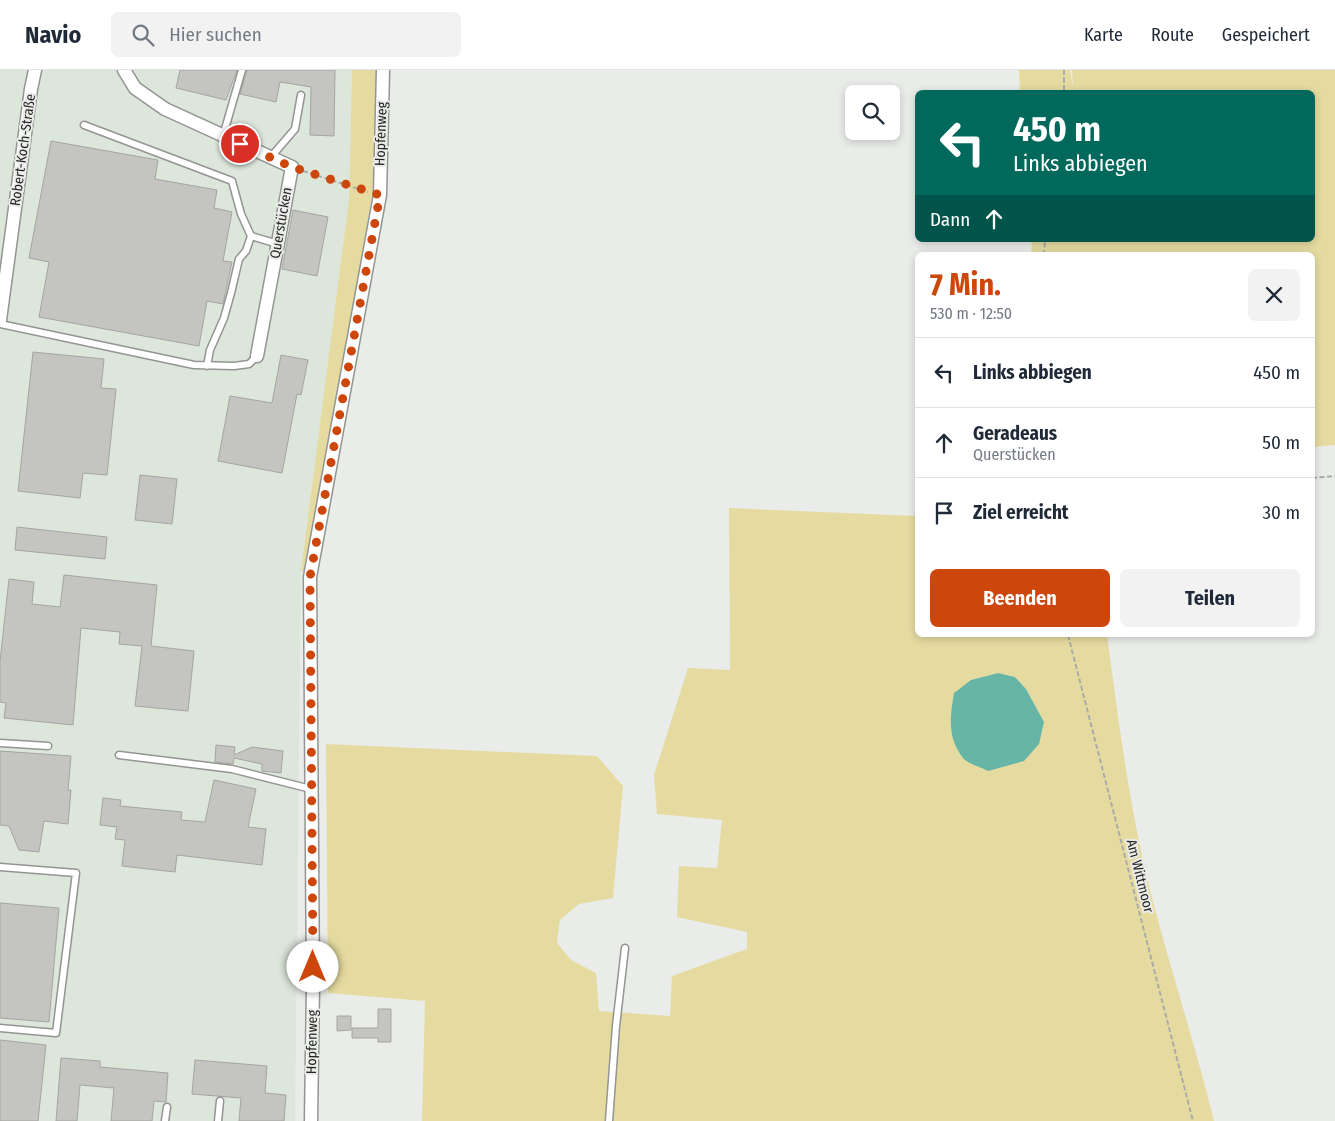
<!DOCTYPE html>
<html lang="de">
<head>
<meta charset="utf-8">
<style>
  :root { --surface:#fff; --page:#f2f2f3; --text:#1f2937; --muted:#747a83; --line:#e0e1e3; --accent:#cd460c }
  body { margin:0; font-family:"Fira Sans Condensed",sans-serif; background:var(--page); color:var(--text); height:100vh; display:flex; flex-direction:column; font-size:19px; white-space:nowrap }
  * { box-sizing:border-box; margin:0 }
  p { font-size:16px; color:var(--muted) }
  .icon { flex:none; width:28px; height:28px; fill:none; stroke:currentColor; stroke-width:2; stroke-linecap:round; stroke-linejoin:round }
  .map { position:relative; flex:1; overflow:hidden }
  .sheet { position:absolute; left:915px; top:182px; width:400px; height:385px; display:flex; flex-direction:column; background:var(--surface); border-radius:8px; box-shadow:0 2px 8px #0003 }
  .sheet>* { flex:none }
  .top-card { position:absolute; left:915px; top:20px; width:400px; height:152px; border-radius:8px; box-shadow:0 2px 8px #0003; background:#00695c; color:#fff; overflow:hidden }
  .buttons { position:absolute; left:845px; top:15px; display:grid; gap:10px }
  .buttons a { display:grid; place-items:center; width:55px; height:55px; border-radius:8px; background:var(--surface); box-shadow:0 2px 8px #0003; font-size:25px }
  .pin { position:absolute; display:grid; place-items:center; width:42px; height:42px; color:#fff; margin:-21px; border:2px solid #fff; border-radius:50%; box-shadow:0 1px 5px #0007 }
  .me { position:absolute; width:55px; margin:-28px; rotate:0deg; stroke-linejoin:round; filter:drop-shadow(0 0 4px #0008) }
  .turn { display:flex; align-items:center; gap:18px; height:105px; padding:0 15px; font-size:22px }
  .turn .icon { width:65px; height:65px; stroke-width:2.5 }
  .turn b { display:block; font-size:35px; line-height:42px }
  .then { display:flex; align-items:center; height:48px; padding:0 15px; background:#0003; gap:10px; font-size:19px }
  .round { display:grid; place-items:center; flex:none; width:52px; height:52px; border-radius:8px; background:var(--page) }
  .overview { display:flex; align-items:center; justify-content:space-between; height:85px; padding:0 15px }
  h1 { font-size:30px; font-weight:700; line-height:38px; color:var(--accent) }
  .primary-button { display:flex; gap:10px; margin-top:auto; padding:10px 15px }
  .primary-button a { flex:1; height:58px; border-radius:8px; background:var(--accent); color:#fff; font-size:20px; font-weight:700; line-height:58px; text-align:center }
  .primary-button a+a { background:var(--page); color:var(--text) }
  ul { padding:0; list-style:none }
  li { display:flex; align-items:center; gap:15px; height:70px; padding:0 15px; border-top:1px solid var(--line) }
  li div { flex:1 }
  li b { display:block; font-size:19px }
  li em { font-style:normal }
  header { display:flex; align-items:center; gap:30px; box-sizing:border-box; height:70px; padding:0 25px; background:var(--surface); border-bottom:1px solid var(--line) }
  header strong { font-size:24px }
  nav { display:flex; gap:28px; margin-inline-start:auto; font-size:18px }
  .search { width:350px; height:45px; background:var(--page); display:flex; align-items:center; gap:12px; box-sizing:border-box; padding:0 18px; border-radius:8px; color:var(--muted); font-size:19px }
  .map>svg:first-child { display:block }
  .built { fill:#dde6db }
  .green { fill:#e5dba1; fill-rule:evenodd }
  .water { fill:#67b5a6 }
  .building { fill:#c4c5c1; stroke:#a4a5a1 }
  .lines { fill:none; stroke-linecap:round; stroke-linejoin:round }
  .service-casing { stroke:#929591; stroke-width:9 }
  .minor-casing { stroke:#929591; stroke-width:15 }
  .path { stroke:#aaaca9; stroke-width:2; stroke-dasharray:5 2.5; stroke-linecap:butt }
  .service { stroke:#fff; stroke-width:6 }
  .minor { stroke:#fff; stroke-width:12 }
  .route { stroke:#cd460c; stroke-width:9; stroke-dasharray:0 16.2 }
  .labels { text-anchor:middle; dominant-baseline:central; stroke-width:4; stroke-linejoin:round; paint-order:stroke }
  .street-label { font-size:14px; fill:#232423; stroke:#e9ece8 }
</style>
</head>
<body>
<header>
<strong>Navio</strong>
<div class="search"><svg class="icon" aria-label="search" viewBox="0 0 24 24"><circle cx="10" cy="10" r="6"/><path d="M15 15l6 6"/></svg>Hier suchen</div>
<nav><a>Karte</a><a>Route</a><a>Gespeichert</a></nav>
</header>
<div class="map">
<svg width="1335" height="1051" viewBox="0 0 1335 1051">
  <rect width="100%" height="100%" fill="#e9ece8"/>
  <path class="built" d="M 0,0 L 352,0 L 349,129 L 301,501 L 295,1051 L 0,1051 Z"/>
  <path class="green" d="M 352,0 L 377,0 L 374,114 L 308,502 L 301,501 L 349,129 Z
    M 1019,0 L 1070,0 L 1073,17 L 1072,0 L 1335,0 L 1335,375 L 1313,377 L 1312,185 L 1031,185 L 1032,170 L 1312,170 L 1312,22 L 1020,22 Z
    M 729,438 L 917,446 L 918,565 L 1107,565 C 1119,654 1130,744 1153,831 C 1172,905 1196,977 1214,1051 L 422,1051 L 425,931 L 328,923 L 326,674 L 597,686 L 623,716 L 613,828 L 579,834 L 560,850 L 557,873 L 571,890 L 596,903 L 599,941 L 670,946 L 672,906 L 747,879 L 747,862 L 677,847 L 679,796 L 717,798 L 722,750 L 657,744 L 654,705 L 688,598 L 730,600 ZM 998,603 L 1015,607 L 1026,619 L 1044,652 L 971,610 Z"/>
  <path class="water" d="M 998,603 L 1015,607 L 1026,619 L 1044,652 L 1039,674 L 1024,691 L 988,701 C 981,697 968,694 963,688 C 947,668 950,646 954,623 L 971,610 Z"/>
  <path class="building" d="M 180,0 L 237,0 L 226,30 L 176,18 Z
    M 247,0 L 335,0 L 334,66 L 310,65 L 311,17 L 280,12 L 276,32 L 240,24 Z
    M 51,71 L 158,90 L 155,109 L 217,120 L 214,138 L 232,142 L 223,191 L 232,192 L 223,234 L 207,231 L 199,276 L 39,247 L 49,192 L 29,188 Z
    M 293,140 L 328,147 L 317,206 L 282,199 Z
    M 33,282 L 104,289 L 101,318 L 116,319 L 107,405 L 83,403 L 80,428 L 18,421 Z
    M 281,285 L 308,290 L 301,325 L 297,324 L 282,403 L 218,391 L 230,326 L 272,333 Z
    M 140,405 L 177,409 L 172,454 L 135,450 Z
    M 17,457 L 107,467 L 105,489 L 15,480 Z
    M 64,505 L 157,515 L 151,576 L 194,581 L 188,641 L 135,636 L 142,576 L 119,574 L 120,562 L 81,558 L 73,655 L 4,648 L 6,633 L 0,632 L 0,591 L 9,509 L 34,512 L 32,534 L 60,537 Z
    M 216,675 L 235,677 L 234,685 L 252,677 L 283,681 L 281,703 L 262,701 L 262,694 L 234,688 L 233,694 L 215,692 Z
    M 0,681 L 71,686 L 68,720 L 71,720 L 68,754 L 44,751 L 39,782 L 19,780 L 9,756 L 0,755 Z
    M 214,710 L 256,719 L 248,757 L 266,759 L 262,795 L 177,785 L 175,802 L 122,796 L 125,770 L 115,769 L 117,757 L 100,755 L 103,728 L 121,730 L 120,736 L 182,742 L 181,750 L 205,752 Z
    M 0,833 L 59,838 L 49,952 L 0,948 Z
    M 378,939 L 391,939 L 391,972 L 378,972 L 378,968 L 352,968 L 352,958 L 378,958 Z
    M 337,946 L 351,946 L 351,960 L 337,961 Z
    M 0,970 L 46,975 L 38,1051 L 0,1051 Z
    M 61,988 L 100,991 L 100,997 L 168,1003 L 166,1032 L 154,1031 L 152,1051 L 111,1051 L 114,1018 L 80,1015 L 77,1051 L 56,1051 Z
    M 195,990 L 267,996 L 265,1023 L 286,1025 L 284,1051 L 239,1051 L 241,1028 L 192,1024 Z"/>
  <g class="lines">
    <defs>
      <path id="service" d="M 84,55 L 232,111 L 241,144 L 251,166 L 278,174
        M 223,66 L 242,0
        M 270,88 L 295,59 L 301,25
        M 0,254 L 194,295 L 234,296 L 249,294 L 257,286
        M 207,296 L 210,280 L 224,248 L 231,223 L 239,189 L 246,181 L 251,166
        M 0,673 L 48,676
        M 119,685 L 232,699 L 311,719
        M 0,797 L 76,803 L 56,963 L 0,958
        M 165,1051 L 167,1037
        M 218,1051 L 220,1031
        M 609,1051 L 616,956 L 625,878"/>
      <path id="minor" d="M 124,0 L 135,18 L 165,39 L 292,97 L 257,286
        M 0,250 L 31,19 L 35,0
        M 311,1051 L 313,916 L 310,507 L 380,125 L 383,0"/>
    </defs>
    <use href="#service" class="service-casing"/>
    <use href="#minor" class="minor-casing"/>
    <path class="path" d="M 1064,0 L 1064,22
      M 303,101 L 368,122
      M 1044,185 L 1045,170
      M 1312,408 L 1335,406
      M 1068,565 L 1193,1051"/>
    <use href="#service" class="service"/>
    <use href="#minor" class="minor"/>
  </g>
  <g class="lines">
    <path class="route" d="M 240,74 L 292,97 L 380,125 L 310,507 L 313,897"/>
  </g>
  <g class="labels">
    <g class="street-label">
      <text transform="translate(381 64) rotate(-88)">Hopfenweg</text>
      <text transform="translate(23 80) rotate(-82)">Robert-Koch-Straße</text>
      <text transform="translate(281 153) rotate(-80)">Querstücken</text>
      <text transform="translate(1140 806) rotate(76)">Am Wittmoor</text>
      <text transform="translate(312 972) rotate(-89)">Hopfenweg</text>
    </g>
  </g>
</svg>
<div class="buttons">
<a><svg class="icon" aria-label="search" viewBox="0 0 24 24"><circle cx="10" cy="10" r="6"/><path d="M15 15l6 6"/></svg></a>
</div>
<div class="pin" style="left:240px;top:74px;background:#d93025"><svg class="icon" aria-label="arrive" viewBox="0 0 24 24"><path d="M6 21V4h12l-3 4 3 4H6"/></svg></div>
<svg class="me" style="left:313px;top:897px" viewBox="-20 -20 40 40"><circle r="19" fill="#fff"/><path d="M0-13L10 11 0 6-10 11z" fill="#cd460c"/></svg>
<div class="top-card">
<div class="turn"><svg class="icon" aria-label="left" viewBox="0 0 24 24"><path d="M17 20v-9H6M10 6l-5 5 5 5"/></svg><div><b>450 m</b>Links abbiegen</div></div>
<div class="then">Dann<svg class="icon" aria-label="ahead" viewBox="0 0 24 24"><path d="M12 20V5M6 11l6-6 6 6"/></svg></div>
</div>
<section class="sheet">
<div class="overview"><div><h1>7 Min.</h1><p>530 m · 12:50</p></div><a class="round"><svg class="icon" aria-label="close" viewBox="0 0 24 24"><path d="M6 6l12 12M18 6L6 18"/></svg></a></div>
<ul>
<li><svg class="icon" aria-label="left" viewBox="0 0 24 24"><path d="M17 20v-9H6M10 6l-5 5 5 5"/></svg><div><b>Links abbiegen</b></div><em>450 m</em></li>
<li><svg class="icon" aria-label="ahead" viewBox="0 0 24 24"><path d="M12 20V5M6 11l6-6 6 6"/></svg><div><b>Geradeaus</b><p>Querstücken</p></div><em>50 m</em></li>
<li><svg class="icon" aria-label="arrive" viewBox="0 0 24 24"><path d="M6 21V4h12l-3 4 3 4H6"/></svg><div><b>Ziel erreicht</b></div><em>30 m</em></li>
</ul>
<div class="primary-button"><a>Beenden</a><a>Teilen</a></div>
</section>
</div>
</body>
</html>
